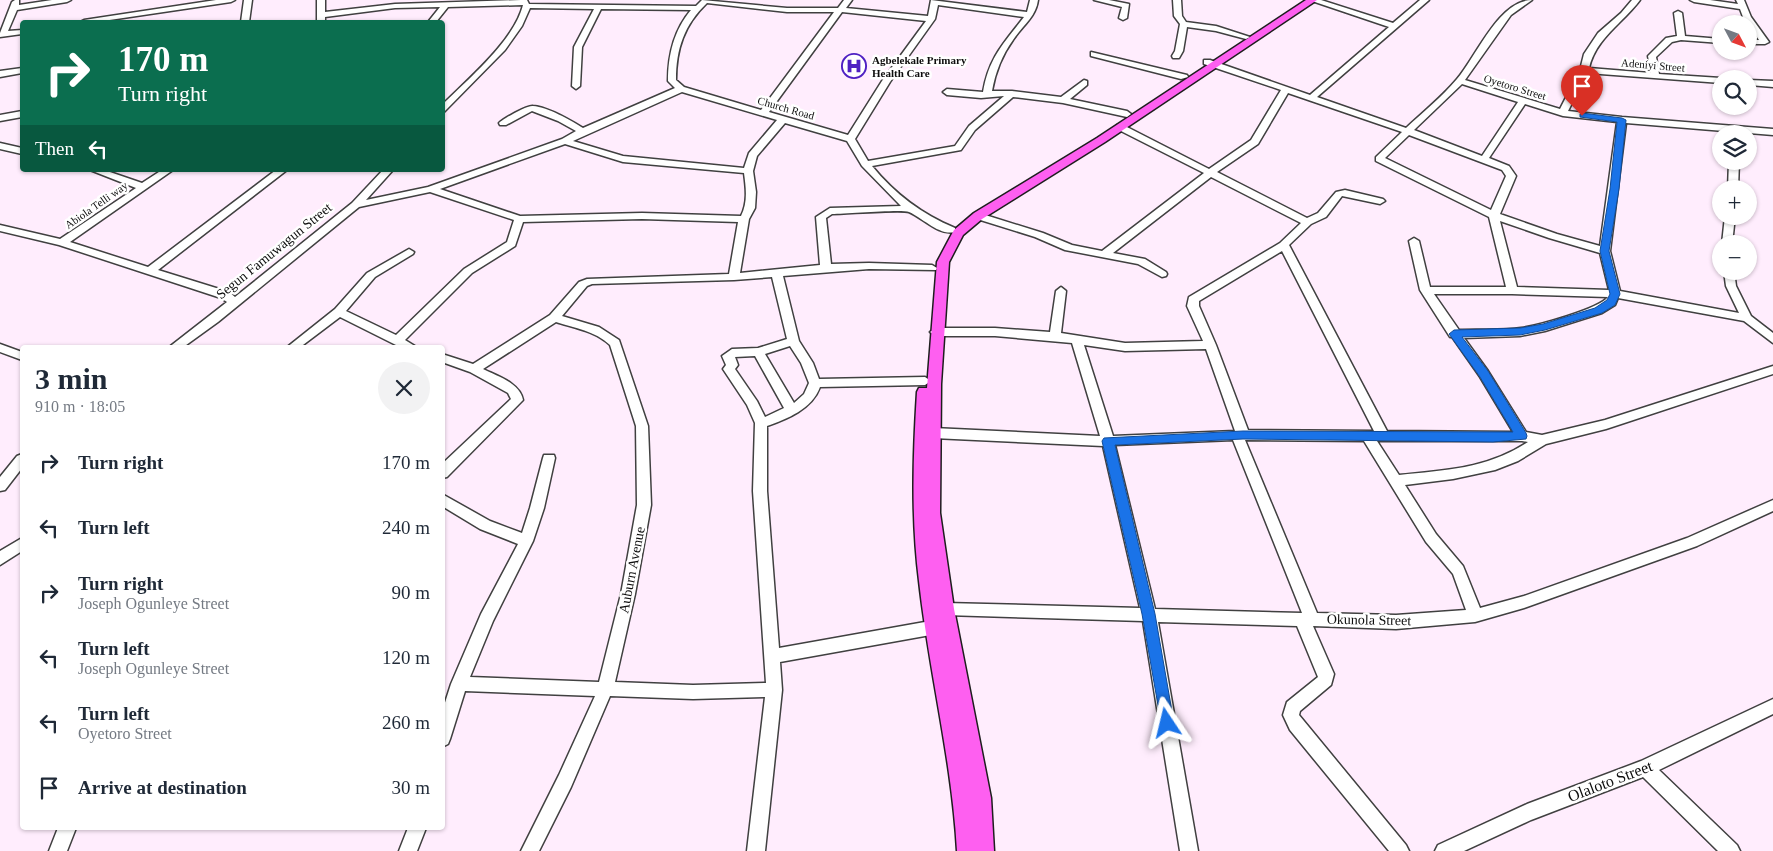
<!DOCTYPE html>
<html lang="en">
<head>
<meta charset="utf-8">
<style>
  :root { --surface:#fff; --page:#f2f2f3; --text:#1f2937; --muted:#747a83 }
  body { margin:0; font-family:"Times New Roman",serif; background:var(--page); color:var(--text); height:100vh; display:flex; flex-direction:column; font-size:19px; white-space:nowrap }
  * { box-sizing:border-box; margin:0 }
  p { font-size:16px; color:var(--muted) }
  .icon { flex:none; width:28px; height:28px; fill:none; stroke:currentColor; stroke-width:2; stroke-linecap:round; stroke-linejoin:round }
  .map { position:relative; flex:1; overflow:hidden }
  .panel { position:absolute; left:20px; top:345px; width:425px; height:485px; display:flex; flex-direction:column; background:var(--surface); border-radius:5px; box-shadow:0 1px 4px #0004 }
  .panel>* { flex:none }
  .guide { position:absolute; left:20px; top:20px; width:425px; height:152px; border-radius:5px; box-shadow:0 1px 4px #0004; background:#0b6e4f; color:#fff; overflow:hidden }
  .needle { width:32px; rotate:131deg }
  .tools { position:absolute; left:1712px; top:15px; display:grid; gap:10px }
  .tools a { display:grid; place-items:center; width:45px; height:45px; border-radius:50%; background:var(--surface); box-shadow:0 1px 4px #0004; font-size:25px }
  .pin { position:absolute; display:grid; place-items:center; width:42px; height:42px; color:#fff; margin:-51px -21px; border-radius:50% 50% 50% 0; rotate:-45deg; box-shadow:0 0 5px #0007 }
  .pin .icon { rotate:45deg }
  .me { position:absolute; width:55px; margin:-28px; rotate:350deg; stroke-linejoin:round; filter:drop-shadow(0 0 4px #0008) }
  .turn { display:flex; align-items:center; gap:18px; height:105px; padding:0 15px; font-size:22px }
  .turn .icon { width:65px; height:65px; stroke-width:2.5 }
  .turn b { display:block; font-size:35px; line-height:42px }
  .then { display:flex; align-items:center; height:48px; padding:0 15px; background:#0003; gap:10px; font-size:19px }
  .round { display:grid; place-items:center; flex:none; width:52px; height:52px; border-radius:26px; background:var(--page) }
  .headline { display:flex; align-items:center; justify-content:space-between; height:85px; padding:0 15px }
  h1 { font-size:30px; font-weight:600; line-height:38px }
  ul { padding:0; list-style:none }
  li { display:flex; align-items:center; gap:15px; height:65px; padding:0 15px }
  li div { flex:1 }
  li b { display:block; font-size:19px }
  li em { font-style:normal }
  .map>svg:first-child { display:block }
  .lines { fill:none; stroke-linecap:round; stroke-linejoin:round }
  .minor-casing { stroke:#404040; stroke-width:3 }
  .major-casing { stroke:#1e1e1e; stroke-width:3 }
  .minor { fill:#fff; fill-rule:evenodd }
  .major { fill:#fe5ff0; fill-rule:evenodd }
  .route { fill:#1a73e8; stroke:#114b97 }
  .labels { text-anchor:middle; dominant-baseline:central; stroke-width:5; stroke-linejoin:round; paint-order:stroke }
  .far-poi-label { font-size:11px; font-weight:bold; fill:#0d0d0d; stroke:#fff; text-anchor:start }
  .far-street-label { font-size:11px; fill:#0d0d0d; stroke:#fff }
  .street-label { font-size:14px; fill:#0d0d0d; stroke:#fff }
  .near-street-label { font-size:16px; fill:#0d0d0d; stroke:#fff }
</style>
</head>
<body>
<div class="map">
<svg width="1773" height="851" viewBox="0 0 1773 851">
  <rect width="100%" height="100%" fill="#ffedfd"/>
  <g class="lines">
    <defs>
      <path id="minor" d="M 15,0 L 19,0 L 19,5 L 52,0 L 71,0 L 67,2 L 17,10 L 8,31 L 22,30 L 22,34 L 0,37 L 0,33 L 12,2 Z
        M 216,0 L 235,0 L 231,2 L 96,22 L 80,22 L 84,20 Z
        M 244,0 L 252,0 L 249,22 L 241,22 Z
        M 317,0 L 325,0 L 325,12 L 395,4 L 521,0 L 527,0 L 529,4 L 696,6 L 702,0 L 787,8 L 838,8 L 844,0 L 852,0 L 846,8 L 928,16 L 931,0 L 1027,12 L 1030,0 L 1038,0 C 1036,17 1022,26 1013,40 C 1002,55 995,73 992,91 L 1012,91 L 1061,97 L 1084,80 L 1087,81 L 1087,85 L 1070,99 L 1127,111 L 1131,114 L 1127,117 L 1063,103 L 1013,97 L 975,130 L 961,150 L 872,166 C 895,194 921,214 955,228 L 955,232 C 939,236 923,218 909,212 C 901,209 846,214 832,214 L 826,218 L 831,264 L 869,263 L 932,265 L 937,268 L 936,270 L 869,269 L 783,276 L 799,341 L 813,363 L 819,379 L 925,377 L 931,381 L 925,385 L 820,387 C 812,409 787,419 767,426 L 767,491 L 779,648 L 936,620 L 941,622 L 943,627 L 941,632 L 936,634 L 780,662 L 782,690 L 765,851 L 747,851 L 765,697 L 693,699 L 610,696 L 571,787 L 539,851 L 521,851 L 559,775 L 595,696 L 465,691 L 450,739 L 448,744 L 442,747 L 442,712 L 451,684 L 481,614 L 518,544 L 480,529 L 442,506 L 442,494 L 490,521 L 522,533 L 530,508 L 543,458 L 544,455 L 554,455 L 555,458 L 544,508 L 533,541 L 493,621 L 470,677 L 599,682 L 621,594 L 637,505 L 636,426 L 610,345 C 595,331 575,328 556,322 L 483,369 C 497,376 520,383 523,400 L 447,477 L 442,478 L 442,464 L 511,399 L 508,393 L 470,372 L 442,362 L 442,354 L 473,364 L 550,315 L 579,282 L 587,279 L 729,274 L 738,222 L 642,219 L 523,222 L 515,246 L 472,273 L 405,340 L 418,348 L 402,348 L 340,317 L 299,348 L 286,348 L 335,309 L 367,273 L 409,249 L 414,252 L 413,254 L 375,277 L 346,311 L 396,335 L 464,269 L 507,242 L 514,220 L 430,192 L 359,207 L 218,322 L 182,348 L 168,348 L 227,302 L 221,298 L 59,245 L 0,231 L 0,225 L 60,239 L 136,188 L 90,170 L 104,170 L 142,183 L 162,170 L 173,170 L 70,242 L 148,267 L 276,170 L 287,170 L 158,270 L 229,292 L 235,297 L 352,203 L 383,170 L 393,170 L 366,200 L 428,187 L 562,139 L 576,131 L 558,121 L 532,111 L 506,125 L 500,125 L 499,123 C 503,119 527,105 533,106 C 548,107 570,120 583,128 L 675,88 L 668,81 C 668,55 674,30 691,10 L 601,9 L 582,47 L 580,86 L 576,89 L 572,86 L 574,47 L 594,9 L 530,8 L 522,26 L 505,50 L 442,114 L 442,105 C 468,79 514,41 523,5 L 448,7 L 436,22 L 428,22 L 440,7 L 395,8 L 325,17 L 325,22 L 317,22 ZM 707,3 L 787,12 L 834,12 L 761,110 L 684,87 L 676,80 C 676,49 684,25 707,3 ZM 938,5 L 1024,17 C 1004,43 989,57 983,92 L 947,89 L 943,92 L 947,95 L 981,98 L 1004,96 L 969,126 L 955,146 L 868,161 L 855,139 L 890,82 L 935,19 ZM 842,12 L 926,21 L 882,81 L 848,135 L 769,112 ZM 682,92 L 777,120 L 749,153 L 744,168 L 623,156 L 573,141 ZM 785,123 L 847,141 L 862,166 L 901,206 L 830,208 L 816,217 L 820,265 L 740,273 L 749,219 L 755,208 L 756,192 L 753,171 L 757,156 ZM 565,144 L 623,162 L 744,173 C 746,188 748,202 741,216 L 642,213 L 520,216 L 440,189 ZM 772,277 L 787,339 L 758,348 L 732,349 L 722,356 L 726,365 L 723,369 L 747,405 L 755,423 L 753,491 L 766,683 L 693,685 L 615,682 L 635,594 L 651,505 L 648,426 L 619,340 L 599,327 L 562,316 L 587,286 L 592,284 L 734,280 ZM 790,346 L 801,363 L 809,383 L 804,394 L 794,403 L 765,354 ZM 755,356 L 784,408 L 765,417 L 757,401 L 735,369 L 738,365 L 735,357 Z
        M 1094,0 L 1109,0 L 1129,4 L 1127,18 L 1123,20 L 1119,18 L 1122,7 Z
        M 1173,0 L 1181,0 L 1182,16 L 1186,22 L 1216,26 L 1250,37 L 1246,39 L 1216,31 L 1187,27 L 1183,51 L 1179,58 L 1173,58 L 1172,56 L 1175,51 L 1180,24 L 1174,16 Z
        M 1309,0 L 1321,0 L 1393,23 L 1420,0 L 1429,0 L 1317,97 L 1406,128 C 1423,112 1442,97 1457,79 C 1476,57 1499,0 1532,0 L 1511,15 L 1465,80 L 1560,109 L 1580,70 L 1584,54 L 1598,33 L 1621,13 L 1632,0 L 1640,0 C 1622,24 1596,38 1589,68 L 1651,73 L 1648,56 L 1666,38 L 1677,36 L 1674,13 L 1678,11 L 1682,13 L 1685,36 L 1721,39 L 1721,43 L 1681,40 L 1672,42 L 1656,57 L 1659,74 L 1721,78 L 1721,83 L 1587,73 L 1568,111 L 1622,117 L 1773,129 L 1773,135 L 1626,123 L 1610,251 L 1620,291 L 1739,313 L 1726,286 L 1724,271 L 1734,271 L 1736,286 L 1751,316 L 1773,333 L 1773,343 L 1744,321 L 1618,298 L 1615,305 L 1602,313 L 1545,331 L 1520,336 L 1464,338 L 1488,371 L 1526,432 L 1542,435 L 1605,420 L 1773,366 L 1773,374 L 1606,429 L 1546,444 L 1518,461 L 1495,470 L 1453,479 L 1405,485 L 1436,534 L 1463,566 L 1480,608 L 1524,596 L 1687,538 L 1773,500 L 1773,511 L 1697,546 L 1524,608 L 1475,622 L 1396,629 L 1313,626 L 1334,674 L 1331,685 L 1300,711 L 1299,715 L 1406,845 L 1409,851 L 1389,851 L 1290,730 L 1283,715 L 1287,702 L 1318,677 L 1297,626 L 1158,622 L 1198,851 L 1180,851 L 1143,621 L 945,615 L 940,614 L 938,609 L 940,604 L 945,603 L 1140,608 L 1103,446 L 933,438 L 929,436 L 927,433 L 929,430 L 933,428 L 1100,436 L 1072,343 L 995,336 L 936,336 L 930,332 L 936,328 L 995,328 L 1050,332 L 1056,291 L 1061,287 L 1066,291 L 1061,333 L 1125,343 L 1203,341 L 1187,306 L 1189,297 L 1280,243 L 1301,223 L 1211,177 L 1113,253 L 1145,259 L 1166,272 L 1167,274 L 1166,276 L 1162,277 L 1138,264 L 1065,250 L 1035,237 L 974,218 L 973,216 L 978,213 L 982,214 L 1043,233 L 1072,245 L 1102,251 L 1204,173 L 1117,129 L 1117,125 L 1123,125 L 1209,169 L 1251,140 L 1281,90 L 1204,64 L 1204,60 L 1210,60 L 1310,95 L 1389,27 ZM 1462,84 L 1518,102 L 1482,156 L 1414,130 ZM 1288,93 L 1402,132 L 1376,157 L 1376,161 L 1489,217 L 1506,287 L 1430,287 L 1419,241 L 1414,238 L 1409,241 L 1420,290 L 1450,337 L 1452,337 L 1480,377 L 1513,432 L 1387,431 L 1289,245 L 1311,224 L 1326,217 L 1342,196 L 1380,204 L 1385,201 L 1383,199 L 1345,190 L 1336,192 L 1318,213 L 1307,218 L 1217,172 L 1258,144 ZM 1525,104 L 1563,116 L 1617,122 L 1600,246 L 1557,234 L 1500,214 L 1516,176 L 1509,166 L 1489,158 ZM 1409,135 L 1502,170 L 1506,176 L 1491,210 L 1385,158 ZM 1500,221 L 1549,238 L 1600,253 L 1609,290 L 1517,287 ZM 1282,251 L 1374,431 L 1248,430 L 1216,345 L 1199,306 L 1199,301 ZM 1434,294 L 1512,294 L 1608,297 C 1599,309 1537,326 1521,328 C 1501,331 1479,329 1459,330 ZM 1084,345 L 1125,351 L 1206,349 L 1235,431 L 1113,436 ZM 1233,440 L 1302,613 L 1155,609 L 1115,445 ZM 1245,440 L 1364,441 L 1426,542 L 1453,574 L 1466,610 L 1396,615 L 1317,613 ZM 1377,441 L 1522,441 L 1528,442 C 1487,469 1446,470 1399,475 Z
        M 1690,0 L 1710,0 L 1738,4 L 1736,0 L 1744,0 L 1751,17 L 1769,42 L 1765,44 L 1749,44 L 1749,40 L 1759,40 L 1743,17 L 1740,9 L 1694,2 Z
        M 1091,52 L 1187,75 L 1188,77 L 1181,79 L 1091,56 Z
        M 22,68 L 22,73 L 0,77 L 0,71 Z
        M 1749,80 L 1773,81 L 1773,87 L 1749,85 Z
        M 22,111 L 22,117 L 0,121 L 0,115 Z
        M 0,143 L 22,148 L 22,154 L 0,149 Z
        M 1729,161 L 1739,161 L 1738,189 L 1728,189 Z
        M 1725,216 L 1735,216 L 1732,244 L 1722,244 Z
        M 0,344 L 22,352 L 22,360 L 0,352 Z
        M 22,454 L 22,468 L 5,490 L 0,491 L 0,477 L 17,456 Z
        M 22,538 L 22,551 L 0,565 L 0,551 Z
        M 1773,699 L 1773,714 L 1659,770 L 1737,845 L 1740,851 L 1718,851 L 1643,777 L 1531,820 L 1464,851 L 1435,851 L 1438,845 L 1527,804 L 1641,761 Z
        M 58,828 L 76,828 L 67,851 L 49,851 Z
        M 408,828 L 426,828 L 417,851 L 399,851 Z"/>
      <path id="major" d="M 1306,0 L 1317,0 L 1105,142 L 982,219 L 963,235 L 949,262 L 941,384 L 940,513 L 954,609 L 991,798 L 994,851 L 957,851 C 952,760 929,672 919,581 C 911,518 913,455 917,392 L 919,388 L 927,388 L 937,262 L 954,230 L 974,213 L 1097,138 Z"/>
    </defs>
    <use href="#minor" class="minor-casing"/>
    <use href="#major" class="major-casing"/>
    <use href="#minor" class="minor"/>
    <use href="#major" class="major"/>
  </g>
  <path class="route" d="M 1582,113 L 1622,118 L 1626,120 L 1619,189 L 1609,251 L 1620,294 L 1615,305 L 1602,313 L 1545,330 L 1520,335 L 1462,337 L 1488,371 L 1526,433 L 1527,436 L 1526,439 L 1493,442 L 1243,439 L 1115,445 L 1155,614 L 1174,723 L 1172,728 L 1167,730 L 1162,728 L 1142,614 L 1102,441 L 1104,438 L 1243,431 L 1513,432 L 1480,377 L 1449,334 L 1454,330 L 1520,328 L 1543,324 L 1595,308 L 1607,300 L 1610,294 L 1600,251 L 1610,189 L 1617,122 L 1580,117 L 1580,114 Z"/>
  <defs>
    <symbol id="hospital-ring" viewBox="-11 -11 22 22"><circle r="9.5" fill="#fff" stroke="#4e20c3" stroke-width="1.5"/><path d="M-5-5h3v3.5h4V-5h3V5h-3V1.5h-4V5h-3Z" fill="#4e20c3"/></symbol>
  </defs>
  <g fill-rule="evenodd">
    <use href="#hospital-ring" x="840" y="52" width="28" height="28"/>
  </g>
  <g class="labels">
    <g class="far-poi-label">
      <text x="872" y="60">Agbelekale Primary<tspan x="872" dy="13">Health Care</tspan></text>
    </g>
    <g class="far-street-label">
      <text transform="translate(1653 65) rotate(5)">Adeniyi Street</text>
      <text transform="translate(1515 87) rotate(17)">Oyetoro Street</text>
      <text transform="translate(786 108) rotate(16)">Church Road</text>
      <text transform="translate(96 205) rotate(-35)">Abiola Telli way</text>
    </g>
    <g class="street-label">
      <text transform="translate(274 251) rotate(-39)">Segun Famuwagun Street</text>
      <text transform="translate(632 570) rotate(-79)">Auburn Avenue</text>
      <text transform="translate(1369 620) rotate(1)">Okunola Street</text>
    </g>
    <g class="near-street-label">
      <text transform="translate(1610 781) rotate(-21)">Olaloto Street</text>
    </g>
  </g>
</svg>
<div class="tools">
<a><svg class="needle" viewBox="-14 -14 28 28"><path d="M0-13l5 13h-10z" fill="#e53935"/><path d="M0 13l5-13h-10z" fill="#747a83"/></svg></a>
<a><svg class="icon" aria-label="search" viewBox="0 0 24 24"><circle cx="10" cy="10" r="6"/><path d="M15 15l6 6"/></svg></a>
<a><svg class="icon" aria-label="layers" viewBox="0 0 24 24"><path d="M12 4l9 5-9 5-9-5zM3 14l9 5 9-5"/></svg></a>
<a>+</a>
<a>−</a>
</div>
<div class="pin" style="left:1582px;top:116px;background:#d93025"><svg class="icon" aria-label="arrive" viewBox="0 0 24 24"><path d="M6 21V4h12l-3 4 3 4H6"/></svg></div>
<svg class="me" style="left:1167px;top:723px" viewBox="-20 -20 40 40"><path d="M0-17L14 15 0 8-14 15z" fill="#1a73e8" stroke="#fff" stroke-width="4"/></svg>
<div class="guide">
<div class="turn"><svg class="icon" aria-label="right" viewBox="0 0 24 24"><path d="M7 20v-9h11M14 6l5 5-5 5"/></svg><div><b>170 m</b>Turn right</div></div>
<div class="then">Then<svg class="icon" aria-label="left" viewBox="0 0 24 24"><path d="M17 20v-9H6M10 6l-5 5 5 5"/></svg></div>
</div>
<section class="panel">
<div class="headline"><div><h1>3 min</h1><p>910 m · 18:05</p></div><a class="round"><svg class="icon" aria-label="close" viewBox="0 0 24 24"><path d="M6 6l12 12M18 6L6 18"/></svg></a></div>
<ul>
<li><svg class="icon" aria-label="right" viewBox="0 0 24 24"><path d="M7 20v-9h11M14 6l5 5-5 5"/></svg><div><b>Turn right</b></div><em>170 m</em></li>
<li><svg class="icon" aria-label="left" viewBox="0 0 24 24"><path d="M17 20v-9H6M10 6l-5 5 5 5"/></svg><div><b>Turn left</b></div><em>240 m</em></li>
<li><svg class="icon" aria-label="right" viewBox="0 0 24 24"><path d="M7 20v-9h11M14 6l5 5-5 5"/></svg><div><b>Turn right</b><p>Joseph Ogunleye Street</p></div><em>90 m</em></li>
<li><svg class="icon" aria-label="left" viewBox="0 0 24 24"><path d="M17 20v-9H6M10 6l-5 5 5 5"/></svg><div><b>Turn left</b><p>Joseph Ogunleye Street</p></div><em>120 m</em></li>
<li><svg class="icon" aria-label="left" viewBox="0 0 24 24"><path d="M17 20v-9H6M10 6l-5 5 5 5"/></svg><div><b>Turn left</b><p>Oyetoro Street</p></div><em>260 m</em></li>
<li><svg class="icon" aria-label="arrive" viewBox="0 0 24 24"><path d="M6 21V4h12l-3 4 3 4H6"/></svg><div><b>Arrive at destination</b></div><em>30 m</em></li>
</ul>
</section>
</div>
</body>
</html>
